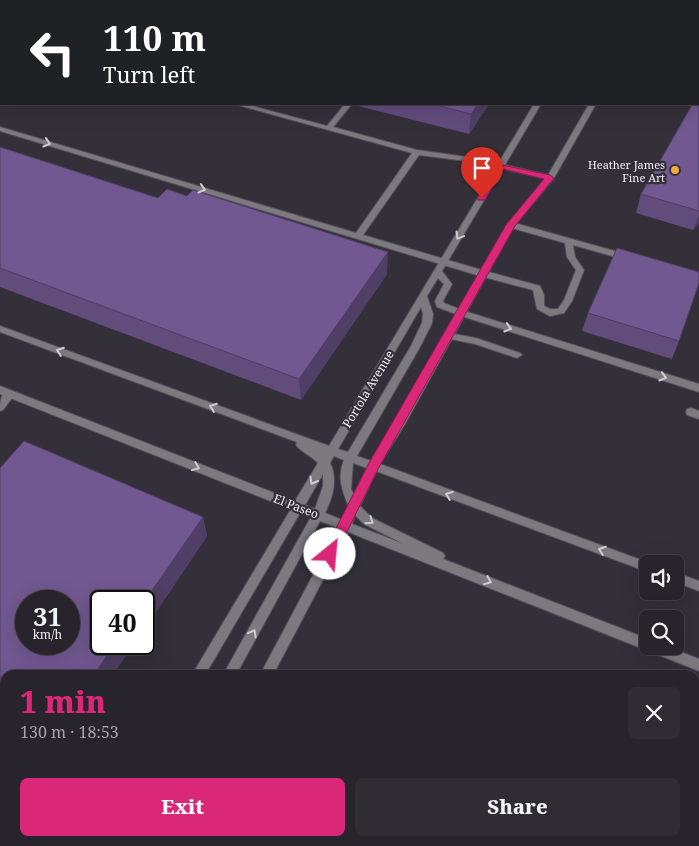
<!DOCTYPE html>
<html lang="en">
<head>
<meta charset="utf-8">
<style>
  :root { --surface:#27242c; --page:#2f2c34; --text:#f1f3f6; --muted:#a4a4a9; --line:#434148; --accent:#db2777 }
  body { margin:0; font-family:"Noto Serif",serif; background:var(--page); color:var(--text); height:100vh; display:flex; flex-direction:column; font-size:19px; white-space:nowrap }
  * { box-sizing:border-box; margin:0 }
  p { font-size:16px; color:var(--muted) }
  .icon { flex:none; width:28px; height:28px; fill:none; stroke:currentColor; stroke-width:2; stroke-linecap:round; stroke-linejoin:round }
  .map { position:relative; flex:1; overflow:hidden }
  .details { position:absolute; left:0px; top:670px; width:700px; height:176px; display:flex; flex-direction:column; background:var(--surface); border-radius:15px 15px 0 0; box-shadow:0 5px 20px #0002,0 0 0 1px var(--line) }
  .details>* { flex:none }
  .banner { position:absolute; left:0px; top:0px; width:700px; height:105px; box-shadow:0 5px 20px #0002,0 0 0 1px var(--line); background:#202124; color:#fff; overflow:hidden }
  .controls { position:absolute; left:639px; top:555px; display:grid; gap:10px }
  .controls a { display:grid; place-items:center; width:45px; height:45px; border-radius:8px; background:var(--surface); box-shadow:0 5px 20px #0002,0 0 0 1px var(--line); font-size:25px }
  .speed { position:absolute; left:15px; top:590px; display:flex; gap:10px; font-size:25px; font-weight:700; text-align:center }
  .speed>* { display:grid; place-content:center; width:65px; height:65px; border-radius:50%; background:var(--surface); box-shadow:0 5px 20px #0002,0 0 0 1px var(--line); line-height:1 }
  .speed small { font-size:12px; font-weight:400 }
  .speed .limit { border:2px solid #111; border-radius:8px; background:#fff; color:#111 }
  .pin { position:absolute; display:grid; place-items:center; width:42px; height:42px; color:#fff; margin:-51px -21px; border-radius:50% 50% 50% 0; rotate:-45deg; box-shadow:0 0 5px #0007 }
  .pin .icon { rotate:45deg }
  .me { position:absolute; width:55px; margin:-28px; rotate:28deg; stroke-linejoin:round; filter:drop-shadow(0 0 4px #0008) }
  .turn { display:flex; align-items:center; gap:18px; height:105px; padding:0 20px; font-size:22px }
  .turn .icon { width:65px; height:65px; stroke-width:2.5 }
  .turn b { display:block; font-size:35px; line-height:42px }
  .round { display:grid; place-items:center; flex:none; width:52px; height:52px; border-radius:8px; background:var(--page) }
  .headline { display:flex; align-items:center; justify-content:space-between; height:85px; padding:0 20px }
  h1 { font-size:30px; font-weight:800; line-height:38px; color:var(--accent) }
  .action { display:flex; gap:10px; margin-top:auto; padding:10px 20px }
  .action a { flex:1; height:58px; border-radius:8px; background:var(--accent); color:#fff; font-size:20px; font-weight:800; line-height:58px; text-align:center }
  .action a+a { background:var(--page); color:var(--text) }
  .map>svg:first-child { display:block }
  .lines { fill:none; stroke-linecap:round; stroke-linejoin:round }
  .service-casing { stroke:#524f58; stroke-width:2 }
  .tertiary-casing { stroke:#524f58; stroke-width:2 }
  .secondary-casing { stroke:#524f58; stroke-width:2 }
  .primary-casing { stroke:#524f58; stroke-width:3 }
  .path { stroke:#736f78; stroke-width:4; stroke-dasharray:4.5 4.5; stroke-linecap:butt }
  .service { fill:#7c7a7f; fill-rule:evenodd }
  .tertiary { fill:#7c7a7f; fill-rule:evenodd }
  .secondary { fill:#a6a3ab; fill-rule:evenodd }
  .primary { fill:#c6c2cd; fill-rule:evenodd }
  .wall { fill:#614c7c }
  .shaded-wall { fill:#4f3e65 }
  .building { fill:#715890; stroke:#4f3e65; fill-rule:evenodd }
  .oneway { stroke:#ceccd2 }
  .route { fill:#db2777; stroke:#8e194d }
  .poi-dot { fill:#eea83c; stroke:#34303a; stroke-width:2 }
  .labels { text-anchor:middle; dominant-baseline:central; stroke-width:4.5; stroke-linejoin:round; paint-order:stroke }
  .far-poi-label { font-size:11px; fill:#f1eff5; stroke:#34303a; text-anchor:end }
  .street-label { font-size:12px; fill:#f1eff5; stroke:#34303a }
</style>
</head>
<body>
<div class="map">
<svg width="699" height="846" viewBox="0 0 699 846">
  <rect width="100%" height="100%" fill="#34303a"/>
  <g class="lines">
    <defs>
      <path id="service" d="M 0,37 L 1,37 L 1,41 L 0,41 Z
        M 234,104 L 245,104 L 327,126 L 345,104 L 352,104 L 333,127 L 417,150 L 474,158 L 553,176 L 553,180 L 550,180 L 474,162 L 419,155 L 363,235 L 485,271 L 540,286 L 544,295 L 544,306 L 550,309 L 558,309 L 564,300 L 576,270 L 567,257 L 565,243 L 508,227 L 508,223 L 511,222 L 629,255 L 630,257 L 626,260 L 573,245 L 575,257 L 584,270 L 572,301 L 564,313 L 550,316 L 537,309 L 533,290 L 480,276 L 0,131 L 0,127 L 356,233 L 412,153 Z
        M 461,310 L 699,384 L 699,392 L 458,315 L 457,313 Z
        M 449,333 L 476,338 L 520,353 L 522,355 L 517,358 L 475,344 L 446,338 L 444,336 L 446,334 Z
        M 10,390 L 15,394 L 3,410 L 0,411 C 0,402 0,393 10,390 Z
        M 691,408 L 699,411 L 699,419 L 687,415 L 686,412 L 687,409 Z
        M 0,713 L 5,715 L 5,727 L 0,725 Z
        M 5,740 L 5,758 L 0,761 L 0,742 Z"/>
      <path id="tertiary" d="M 534,104 L 541,104 L 442,271 L 452,284 L 443,301 L 444,303 L 459,309 L 507,225 L 547,177 L 589,104 L 596,104 L 554,178 L 514,226 L 405,424 L 380,464 L 652,564 L 648,564 L 648,572 L 376,471 L 360,506 L 372,518 L 443,553 L 445,556 L 443,559 L 648,639 L 648,646 L 666,646 L 699,659 L 699,671 L 348,532 L 273,675 L 260,675 L 338,528 L 320,521 L 236,675 L 223,675 L 311,517 L 300,513 L 205,675 L 192,675 L 291,509 L 0,394 L 0,386 L 295,501 L 318,463 C 312,456 301,452 296,445 L 297,442 L 0,332 L 0,326 L 329,446 ZM 438,278 L 444,284 L 435,301 L 437,307 L 456,314 L 397,418 L 371,461 L 357,456 L 420,347 L 432,323 L 433,314 L 427,296 ZM 421,307 L 423,314 L 422,323 L 411,346 L 348,452 L 338,449 ZM 334,456 L 344,460 C 337,477 342,491 349,507 L 342,520 L 325,513 C 333,497 338,479 330,463 ZM 353,463 L 367,468 L 354,495 L 351,489 ZM 323,474 L 323,486 L 315,509 L 305,505 ZM 355,515 L 364,524 L 404,544 L 352,524 Z
        M 675,572 L 699,581 L 699,591 L 675,582 Z
        M 92,841 L 107,841 L 105,846 L 90,846 Z
        M 169,841 L 183,841 L 181,846 L 167,846 Z"/>
      <path id="secondary" d="M 598,0 L 604,0 L 604,1 L 598,1 Z
        M 650,0 L 656,0 L 656,1 L 650,1 Z"/>
      <path id="primary" d="M 345,0 L 357,0 L 358,1 L 346,1 Z
        M 494,0 L 507,0 L 508,1 L 495,1 Z"/>
    </defs>
    <use href="#service" class="service-casing"/>
    <use href="#tertiary" class="tertiary-casing"/>
    <use href="#secondary" class="secondary-casing"/>
    <use href="#primary" class="primary-casing"/>
    <path class="path" d="M 695,693 L 699,694"/>
    <use href="#service" class="service"/>
    <use href="#tertiary" class="tertiary"/>
    <use href="#secondary" class="secondary"/>
    <use href="#primary" class="primary"/>
  </g>
  <path class="wall" d="M 0,0 L 1,1 L 1,19 L 0,18 Z
    M 689,0 L 699,0 L 699,11 L 699,1 L 689,1 Z
    M 353,104 L 489,104 L 469,134 L 354,105 Z
    M 699,106 L 699,223 L 693,230 L 636,213 L 641,194 Z
    M 0,147 L 387,274 L 301,400 L 0,287 Z
    M 588,313 L 679,341 L 672,359 L 582,331 Z
    M 0,468 L 203,517 L 207,536 L 144,630 L 144,601 L 5,675 L 5,691 L 0,688 Z"/>
  <path class="shaded-wall" d="M 478,104 L 489,104 L 469,134 L 471,114 Z
    M 699,215 L 699,223 L 693,230 Z
    M 388,252 L 387,274 L 301,400 L 299,379 Z
    M 203,517 L 207,536 L 144,630 L 144,602 Z
    M 115,644 L 134,644 L 113,675 L 94,675 Z"/>
  <path class="building" d="M 0,0 L 247,0 L 252,1 L 2,1 Z
    M 432,104 L 478,104 L 471,114 Z
    M 692,105 L 699,106 L 699,211 L 641,194 Z
    M 0,147 L 158,198 L 167,189 L 187,196 L 193,190 L 388,252 L 299,379 L 0,268 Z
    M 617,248 L 699,272 L 699,283 L 679,341 L 588,313 Z
    M 24,441 L 203,517 L 144,602 L 144,601 L 101,601 L 101,644 L 115,644 L 94,675 L 5,675 L 5,681 L 0,679 L 0,468 ZM 26,601 L 69,601 L 69,644 L 26,644 Z
    M 267,841 L 591,841 L 590,846 L 265,846 Z"/>
  <defs><path id="oneway-chevron" d="M-2-3.5L2.5 0L-2 3.5" fill="none" stroke-width="1.6" stroke-linecap="round" stroke-linejoin="round" transform="scale(1.25)"/></defs>
  <g class="oneway">
    <use href="#oneway-chevron" transform="translate(47 143) rotate(17)"/>
    <use href="#oneway-chevron" transform="translate(202 189) rotate(17)"/>
    <use href="#oneway-chevron" transform="translate(459 236) rotate(121)"/>
    <use href="#oneway-chevron" transform="translate(508 328) rotate(17)"/>
    <use href="#oneway-chevron" transform="translate(60 351) rotate(-160)"/>
    <use href="#oneway-chevron" transform="translate(663 377) rotate(17)"/>
    <use href="#oneway-chevron" transform="translate(213 407) rotate(-160)"/>
    <use href="#oneway-chevron" transform="translate(196 467) rotate(22)"/>
    <use href="#oneway-chevron" transform="translate(313 481) rotate(120)"/>
    <use href="#oneway-chevron" transform="translate(449 495) rotate(-160)"/>
    <use href="#oneway-chevron" transform="translate(370 521) rotate(35)"/>
    <use href="#oneway-chevron" transform="translate(602 550) rotate(-160)"/>
    <use href="#oneway-chevron" transform="translate(488 581) rotate(22)"/>
    <use href="#oneway-chevron" transform="translate(253 633) rotate(-61)"/>
  </g>
  <path class="route" d="M 497,164 L 550,175 L 554,178 L 515,226 L 378,469 L 334,558 L 330,559 L 325,558 L 323,554 L 369,463 L 506,225 L 544,179 L 503,169 L 485,200 L 478,200 L 477,198 Z"/>
  <circle class="poi-dot" cx="675" cy="170" r="5"/>
  <g class="labels">
    <g class="far-poi-label">
      <text x="665" y="164">Heather James<tspan x="665" dy="13">Fine Art</tspan></text>
    </g>
    <g class="street-label">
      <text transform="translate(368 389) rotate(-59)">Portola Avenue</text>
      <text transform="translate(296 506) rotate(21)">El Paseo</text>
    </g>
  </g>
</svg>
<div class="controls">
<a><svg class="icon" aria-label="sound" viewBox="0 0 24 24"><path d="M4 9h4l5-4v14l-5-4H4zM17 9q2 3 0 6"/></svg></a>
<a><svg class="icon" aria-label="search" viewBox="0 0 24 24"><circle cx="10" cy="10" r="6"/><path d="M15 15l6 6"/></svg></a>
</div>
<div class="speed"><div>31<small>km/h</small></div><div class="limit">40</div></div>
<div class="pin" style="left:482px;top:198px;background:#d93025"><svg class="icon" aria-label="arrive" viewBox="0 0 24 24"><path d="M6 21V4h12l-3 4 3 4H6"/></svg></div>
<svg class="me" style="left:330px;top:554px" viewBox="-20 -20 40 40"><circle r="19" fill="#fff"/><path d="M0-13L10 11 0 6-10 11z" fill="#db2777"/></svg>
<div class="banner">
<div class="turn"><svg class="icon" aria-label="left" viewBox="0 0 24 24"><path d="M17 20v-9H6M10 6l-5 5 5 5"/></svg><div><b>110 m</b>Turn left</div></div>
</div>
<section class="details">
<div class="headline"><div><h1>1 min</h1><p>130 m · 18:53</p></div><a class="round"><svg class="icon" aria-label="close" viewBox="0 0 24 24"><path d="M6 6l12 12M18 6L6 18"/></svg></a></div>
<div class="action"><a>Exit</a><a>Share</a></div>
</section>
</div>
</body>
</html>
